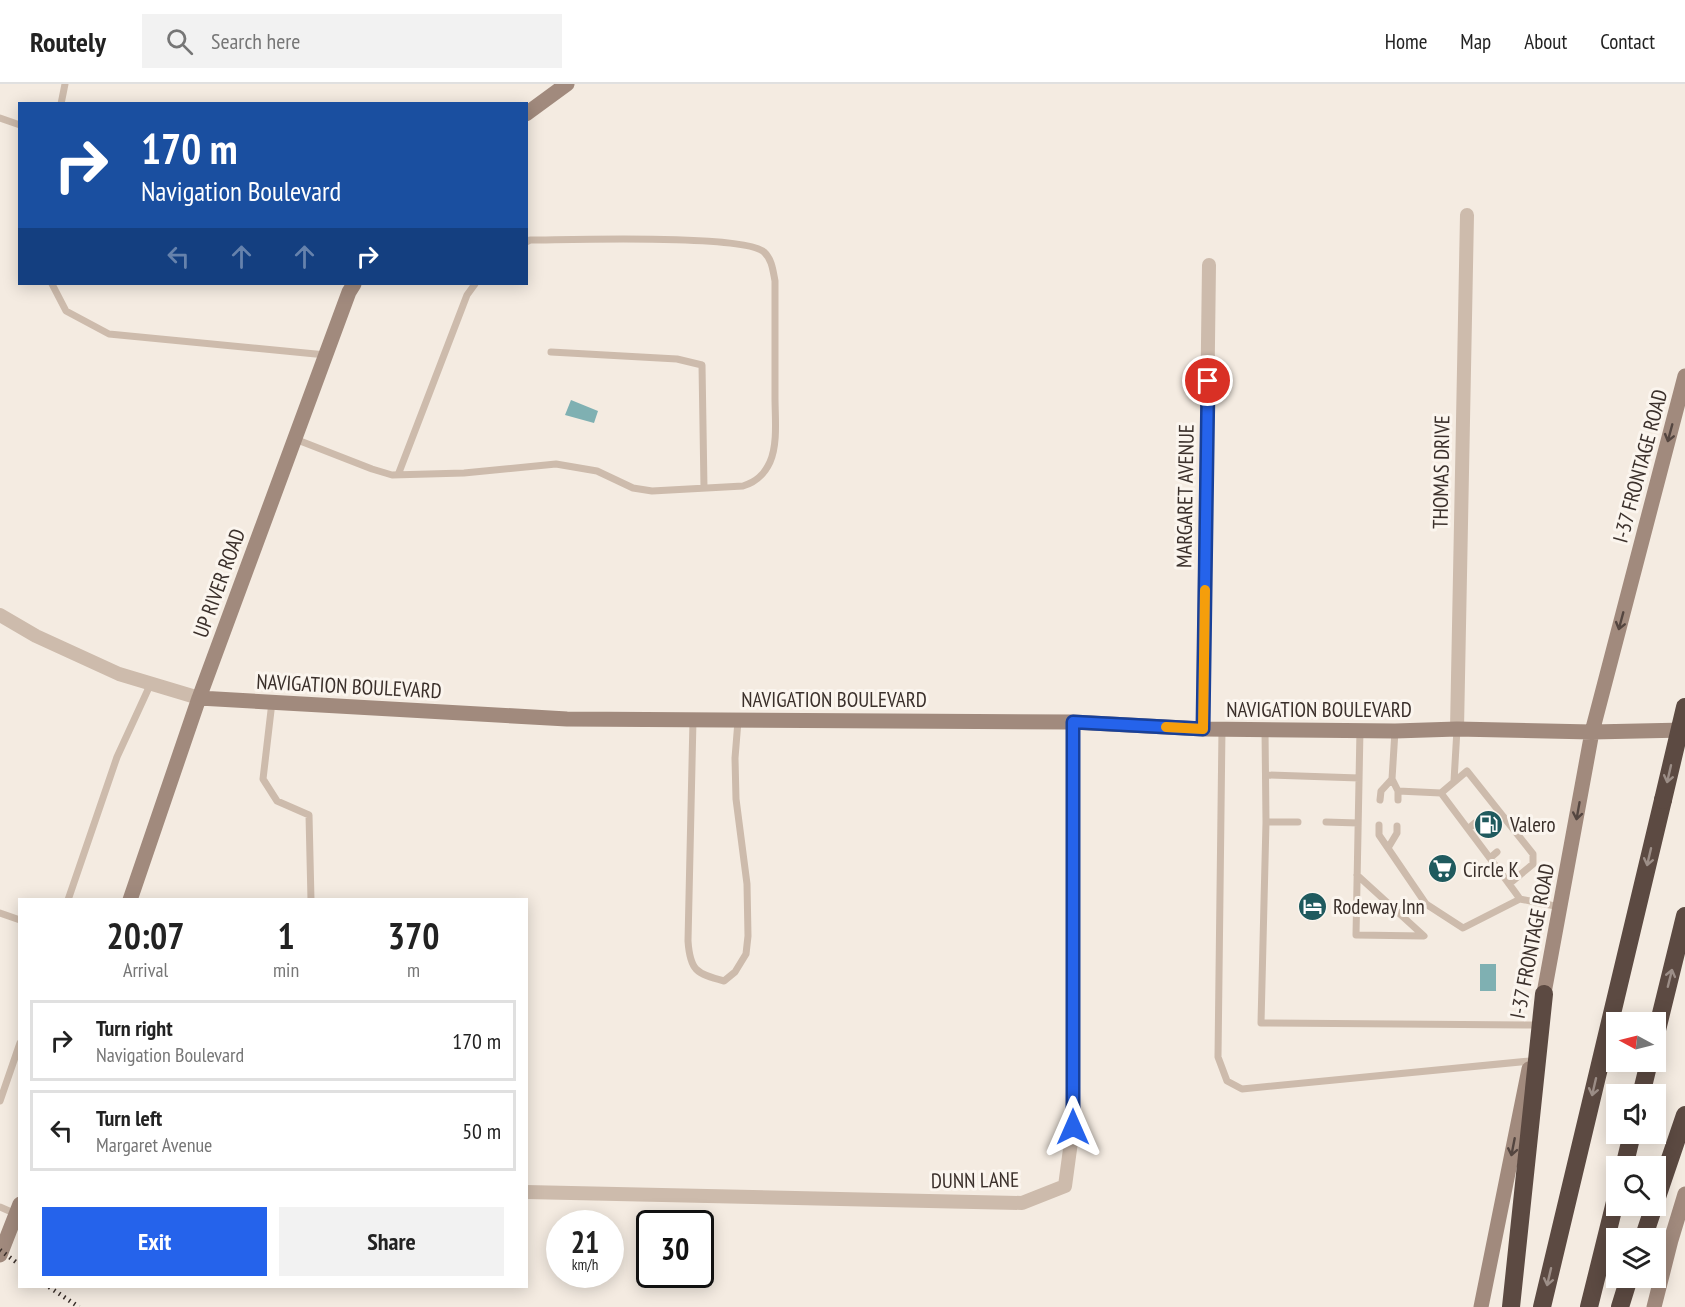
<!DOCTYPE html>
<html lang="en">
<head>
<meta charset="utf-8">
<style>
  :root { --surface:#fff; --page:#f2f2f2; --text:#222; --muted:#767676; --line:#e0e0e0; --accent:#2563eb }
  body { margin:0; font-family:"PT Sans Narrow",sans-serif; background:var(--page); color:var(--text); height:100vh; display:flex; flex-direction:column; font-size:22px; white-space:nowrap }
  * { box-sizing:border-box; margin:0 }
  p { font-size:20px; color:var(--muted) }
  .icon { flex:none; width:33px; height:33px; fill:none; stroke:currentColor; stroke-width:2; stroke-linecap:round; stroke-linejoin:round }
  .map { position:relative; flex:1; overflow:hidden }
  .sheet { position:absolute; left:18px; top:814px; width:510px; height:390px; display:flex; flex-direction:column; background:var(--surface); border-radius:0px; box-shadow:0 3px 15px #0003 }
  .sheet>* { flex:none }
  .top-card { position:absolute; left:18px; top:18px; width:510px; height:183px; border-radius:0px; box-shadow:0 3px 15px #0003; background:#1a4fa0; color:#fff; overflow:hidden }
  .needle { width:39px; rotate:277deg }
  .tools { position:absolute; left:1606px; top:928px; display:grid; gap:12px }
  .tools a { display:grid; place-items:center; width:60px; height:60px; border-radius:0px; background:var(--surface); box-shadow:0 3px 15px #0003; font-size:30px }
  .speed { position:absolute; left:546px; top:1126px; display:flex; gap:12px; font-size:30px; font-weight:700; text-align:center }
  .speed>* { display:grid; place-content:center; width:78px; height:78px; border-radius:50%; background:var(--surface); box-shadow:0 3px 15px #0003; line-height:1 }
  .speed small { font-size:15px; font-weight:400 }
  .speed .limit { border:3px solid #111; border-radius:9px; background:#fff; color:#111 }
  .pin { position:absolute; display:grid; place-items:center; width:51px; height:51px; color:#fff; margin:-26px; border:3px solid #fff; border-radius:50%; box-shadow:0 2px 6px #0007 }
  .me { position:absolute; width:66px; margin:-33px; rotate:0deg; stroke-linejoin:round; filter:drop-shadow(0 0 4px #0008) }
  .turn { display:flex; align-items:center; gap:21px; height:126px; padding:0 24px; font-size:27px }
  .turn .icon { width:78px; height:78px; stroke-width:2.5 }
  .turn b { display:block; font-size:42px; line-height:51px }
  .lanes { display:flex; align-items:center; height:57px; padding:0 24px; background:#0003; justify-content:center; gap:30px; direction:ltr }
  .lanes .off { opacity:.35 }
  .eta { display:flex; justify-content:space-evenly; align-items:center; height:102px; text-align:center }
  .eta b { font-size:36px; font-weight:700; line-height:42px }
  .button { display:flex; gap:12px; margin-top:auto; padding:12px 24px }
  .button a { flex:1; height:69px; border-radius:0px; background:var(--accent); color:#fff; font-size:24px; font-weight:700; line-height:69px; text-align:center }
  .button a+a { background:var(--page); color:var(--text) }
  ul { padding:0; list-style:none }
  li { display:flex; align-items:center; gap:18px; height:81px; margin:0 12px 9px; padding:0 12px; border:3px solid var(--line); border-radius:0px }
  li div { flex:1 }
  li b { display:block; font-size:22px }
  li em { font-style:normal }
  header { display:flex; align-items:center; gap:36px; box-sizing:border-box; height:84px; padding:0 30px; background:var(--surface); border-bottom:2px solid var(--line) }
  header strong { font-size:28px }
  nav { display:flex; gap:33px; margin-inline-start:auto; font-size:21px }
  .search { width:420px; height:54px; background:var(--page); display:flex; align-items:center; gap:15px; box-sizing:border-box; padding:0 21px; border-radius:0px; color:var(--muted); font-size:22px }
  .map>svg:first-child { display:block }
  .water { fill:#7fb0b2 }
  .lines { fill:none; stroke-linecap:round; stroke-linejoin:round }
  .lane { stroke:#cdbbac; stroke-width:7 }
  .street { stroke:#cdbbac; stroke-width:14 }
  .secondary { stroke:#a18a7d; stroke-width:15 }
  .highway { stroke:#5c4a42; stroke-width:18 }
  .rail { stroke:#3b302b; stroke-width:4.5; stroke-dasharray:1.5 4.5; stroke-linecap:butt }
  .highway-bridge { stroke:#5c4a42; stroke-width:18 }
  .oneway { stroke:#544640 }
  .oneway2 { stroke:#9c8e87 }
  .route-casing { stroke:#184099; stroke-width:15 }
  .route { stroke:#2563eb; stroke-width:10 }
  .slow { stroke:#f59e0b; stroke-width:10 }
  .labels { text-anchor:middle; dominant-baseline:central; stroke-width:6; stroke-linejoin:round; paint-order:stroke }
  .street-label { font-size:21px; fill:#3b302b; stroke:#fbf5ee }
  .poi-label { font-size:21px; fill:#3b302b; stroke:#fbf5ee; text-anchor:start }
</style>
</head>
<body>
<header>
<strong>Routely</strong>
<div class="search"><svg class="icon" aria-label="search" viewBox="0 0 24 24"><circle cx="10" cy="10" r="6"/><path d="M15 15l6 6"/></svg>Search here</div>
<nav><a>Home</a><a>Map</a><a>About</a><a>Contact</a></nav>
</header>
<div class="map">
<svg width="1685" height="1223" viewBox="0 0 1685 1223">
  <rect width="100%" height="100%" fill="#f4ebe1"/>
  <path class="water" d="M 571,316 L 598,327 L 594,339 L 565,331 Z
    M 1480,880 L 1496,880 L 1496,907 L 1480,907 Z"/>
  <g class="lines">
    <path class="lane" d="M 61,20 L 65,0
      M 0,34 L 20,41
      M 52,200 L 66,227 L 109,250 L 326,271
      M 551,268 L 677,275 L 702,281 L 704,404
      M 295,355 L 372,385 L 392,391 L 464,389 L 556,380 L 597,387 L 633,404 L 652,407 L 743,402 C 756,398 764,391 770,378 C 778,360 775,333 775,314 C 775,275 775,236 775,197 C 773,187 772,175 764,168 C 745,150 566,156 530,156 L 526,158
      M 398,391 L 467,211 L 475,200
      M 272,618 L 263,695 L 277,717 L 309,731 L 311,816
      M 693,636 L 688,857 C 690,886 696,890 724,897 L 735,888 L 746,870 L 748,852 L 747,800 L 736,715 L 735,674 L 738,637
      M 1222,645 L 1218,973 L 1227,997 L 1242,1005 L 1530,977
      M 1265,646 L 1266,738 L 1261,939 L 1538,941
      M 1395,647 L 1392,695 L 1398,707 L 1398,716
      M 1267,691 L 1359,694
      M 1454,697 L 1457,645
      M 1398,707 L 1441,709
      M 1380,716 L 1381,707 L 1392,695
      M 1266,738 L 1298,738
      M 1326,738 L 1358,739
      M 1379,741 L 1379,751 L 1426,820 L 1463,844 L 1520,815
      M 1468,745 L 1475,739
      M 1388,764 L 1397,749 L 1397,742
      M 1490,774 L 1497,768
      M 1357,791 L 1424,852 L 1356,851 L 1360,646
      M 1509,800 L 1533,780 L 1533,770 L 1467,687 L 1441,709 C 1467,744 1494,779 1520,815 L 1560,823
      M 68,816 L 117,673 L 151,599
      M 0,829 L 20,836
      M 0,1017 L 20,959
      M 0,1123 L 16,1130"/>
    <path class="street" d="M 0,531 L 36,552 L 119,590 L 199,614
      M 1203,645 L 1209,181
      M 1457,645 L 1467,131
      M 526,1108 L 1022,1119 L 1065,1102 L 1073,1043 L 1073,638"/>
    <path class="secondary" d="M 526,30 L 567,0
      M 199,614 L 567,635 L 1073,638 L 1203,645 L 1395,647 L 1457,645 L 1592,648 L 1685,646
      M 130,816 L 199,614 L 349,208 L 354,200
      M 1542,920 L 1592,648 L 1685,292
      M 0,1171 L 20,1120
      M 1481,1223 L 1529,985
      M 1654,1223 L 1671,1156 L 1685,1110"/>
    <path class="highway" d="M 1656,950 L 1685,832
      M 1641,1011 L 1649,978
      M 1624,1083 L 1632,1050
      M 1656,1116 L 1685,1031
      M 1643,1155 L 1654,1122
      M 1511,1223 L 1544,910
      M 1542,1223 L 1663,716
      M 1589,1223 L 1617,1110
      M 1620,1223 L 1629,1194"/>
    <path class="rail" d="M 0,1166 L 20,1181
      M 49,1203 L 79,1223"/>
    <path class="highway-bridge" d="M 1663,716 L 1685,623"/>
  </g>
  <defs><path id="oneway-shaft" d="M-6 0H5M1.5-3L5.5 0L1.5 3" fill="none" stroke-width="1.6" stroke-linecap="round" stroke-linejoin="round" transform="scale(1.5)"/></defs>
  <g class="oneway">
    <use href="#oneway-shaft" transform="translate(1670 349) rotate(105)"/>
    <use href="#oneway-shaft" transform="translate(1621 537) rotate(105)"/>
    <use href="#oneway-shaft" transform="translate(1578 727) rotate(100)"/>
    <use href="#oneway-shaft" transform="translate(1513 1063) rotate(101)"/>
  </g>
  <g class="oneway2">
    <use href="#oneway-shaft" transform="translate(1669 690) rotate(103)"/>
    <use href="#oneway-shaft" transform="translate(1649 773) rotate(103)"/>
    <use href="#oneway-shaft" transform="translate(1670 894) rotate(-76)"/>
    <use href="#oneway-shaft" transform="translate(1594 1003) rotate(103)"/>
    <use href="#oneway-shaft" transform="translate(1549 1193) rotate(103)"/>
  </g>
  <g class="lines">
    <defs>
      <path id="route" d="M 1073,1043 L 1073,638 L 1203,645 L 1208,297"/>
    </defs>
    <use href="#route" class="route-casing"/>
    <use href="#route" class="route"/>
    <path class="slow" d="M 1166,643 L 1203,645 L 1205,506"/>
  </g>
  <defs>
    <symbol id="fuel-disc" viewBox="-11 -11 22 22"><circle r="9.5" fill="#1f5a5e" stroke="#fbf5ee"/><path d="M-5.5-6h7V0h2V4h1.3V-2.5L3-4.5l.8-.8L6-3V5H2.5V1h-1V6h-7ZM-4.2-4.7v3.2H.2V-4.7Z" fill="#fff"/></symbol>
    <symbol id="supermarket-disc" viewBox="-11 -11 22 22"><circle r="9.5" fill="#1f5a5e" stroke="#fbf5ee"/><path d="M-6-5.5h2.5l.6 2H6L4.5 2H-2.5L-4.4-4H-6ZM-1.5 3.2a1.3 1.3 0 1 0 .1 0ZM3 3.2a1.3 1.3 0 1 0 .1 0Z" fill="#fff"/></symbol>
    <symbol id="hotel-disc" viewBox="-11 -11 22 22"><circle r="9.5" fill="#1f5a5e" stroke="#fbf5ee"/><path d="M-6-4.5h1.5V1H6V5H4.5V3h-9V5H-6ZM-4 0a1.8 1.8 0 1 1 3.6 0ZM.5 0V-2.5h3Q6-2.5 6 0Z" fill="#fff"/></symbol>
  </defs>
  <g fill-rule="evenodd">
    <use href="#fuel-disc" x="1472" y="724" width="33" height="33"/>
    <use href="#supermarket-disc" x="1426" y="768" width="33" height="33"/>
    <use href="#hotel-disc" x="1296" y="806" width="33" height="33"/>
  </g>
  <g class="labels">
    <g class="street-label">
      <text transform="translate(1640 382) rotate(-75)">I-37 FRONTAGE ROAD</text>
      <text transform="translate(1441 388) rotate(-89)">THOMAS DRIVE</text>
      <text transform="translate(1185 412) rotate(-89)">MARGARET AVENUE</text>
      <text transform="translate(219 499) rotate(-70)">UP RIVER ROAD</text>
      <text transform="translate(349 602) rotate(3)">NAVIGATION BOULEVARD</text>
      <text x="834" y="615">NAVIGATION BOULEVARD</text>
      <text x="1319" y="625">NAVIGATION BOULEVARD</text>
      <text transform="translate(1532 857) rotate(-79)">I-37 FRONTAGE ROAD</text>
      <text transform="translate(975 1096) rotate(-1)">DUNN LANE</text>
    </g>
    <g class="poi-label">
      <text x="1510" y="740">Valero</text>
      <text x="1463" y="785">Circle K</text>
      <text x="1333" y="822">Rodeway Inn</text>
    </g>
  </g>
</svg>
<div class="tools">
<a><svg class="needle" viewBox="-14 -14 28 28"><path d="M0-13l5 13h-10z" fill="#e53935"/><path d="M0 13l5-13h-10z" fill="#767676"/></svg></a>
<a><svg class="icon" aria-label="sound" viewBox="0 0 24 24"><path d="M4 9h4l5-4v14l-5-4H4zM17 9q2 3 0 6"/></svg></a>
<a><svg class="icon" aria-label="search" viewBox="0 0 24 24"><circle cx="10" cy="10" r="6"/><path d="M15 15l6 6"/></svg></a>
<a><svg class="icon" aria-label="layers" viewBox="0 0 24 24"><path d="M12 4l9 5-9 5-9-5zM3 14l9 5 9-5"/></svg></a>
</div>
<div class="speed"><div>21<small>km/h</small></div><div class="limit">30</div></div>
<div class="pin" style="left:1208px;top:297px;background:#d93025"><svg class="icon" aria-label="arrive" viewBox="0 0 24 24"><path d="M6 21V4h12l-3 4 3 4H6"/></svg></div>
<svg class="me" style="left:1073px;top:1043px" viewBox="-20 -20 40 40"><path d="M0-17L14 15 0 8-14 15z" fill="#2563eb" stroke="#fff" stroke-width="4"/></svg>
<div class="top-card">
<div class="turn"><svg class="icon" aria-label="right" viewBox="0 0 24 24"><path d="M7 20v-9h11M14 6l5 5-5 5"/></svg><div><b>170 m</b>Navigation Boulevard</div></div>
<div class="lanes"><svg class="icon off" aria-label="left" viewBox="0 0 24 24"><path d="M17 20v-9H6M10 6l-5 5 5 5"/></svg><svg class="icon off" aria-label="ahead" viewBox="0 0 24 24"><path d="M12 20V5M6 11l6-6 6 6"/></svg><svg class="icon off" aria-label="ahead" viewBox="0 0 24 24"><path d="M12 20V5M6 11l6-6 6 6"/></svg><svg class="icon" aria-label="right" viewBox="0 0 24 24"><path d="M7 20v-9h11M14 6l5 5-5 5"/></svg></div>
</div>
<section class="sheet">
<div class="eta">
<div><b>20:07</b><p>Arrival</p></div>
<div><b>1</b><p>min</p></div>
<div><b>370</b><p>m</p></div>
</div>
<ul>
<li><svg class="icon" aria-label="right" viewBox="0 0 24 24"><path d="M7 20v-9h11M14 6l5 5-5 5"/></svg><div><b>Turn right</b><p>Navigation Boulevard</p></div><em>170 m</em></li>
<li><svg class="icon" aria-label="left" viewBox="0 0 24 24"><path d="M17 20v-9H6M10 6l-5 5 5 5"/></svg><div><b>Turn left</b><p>Margaret Avenue</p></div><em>50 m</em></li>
</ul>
<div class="button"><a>Exit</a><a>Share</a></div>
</section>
</div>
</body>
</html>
